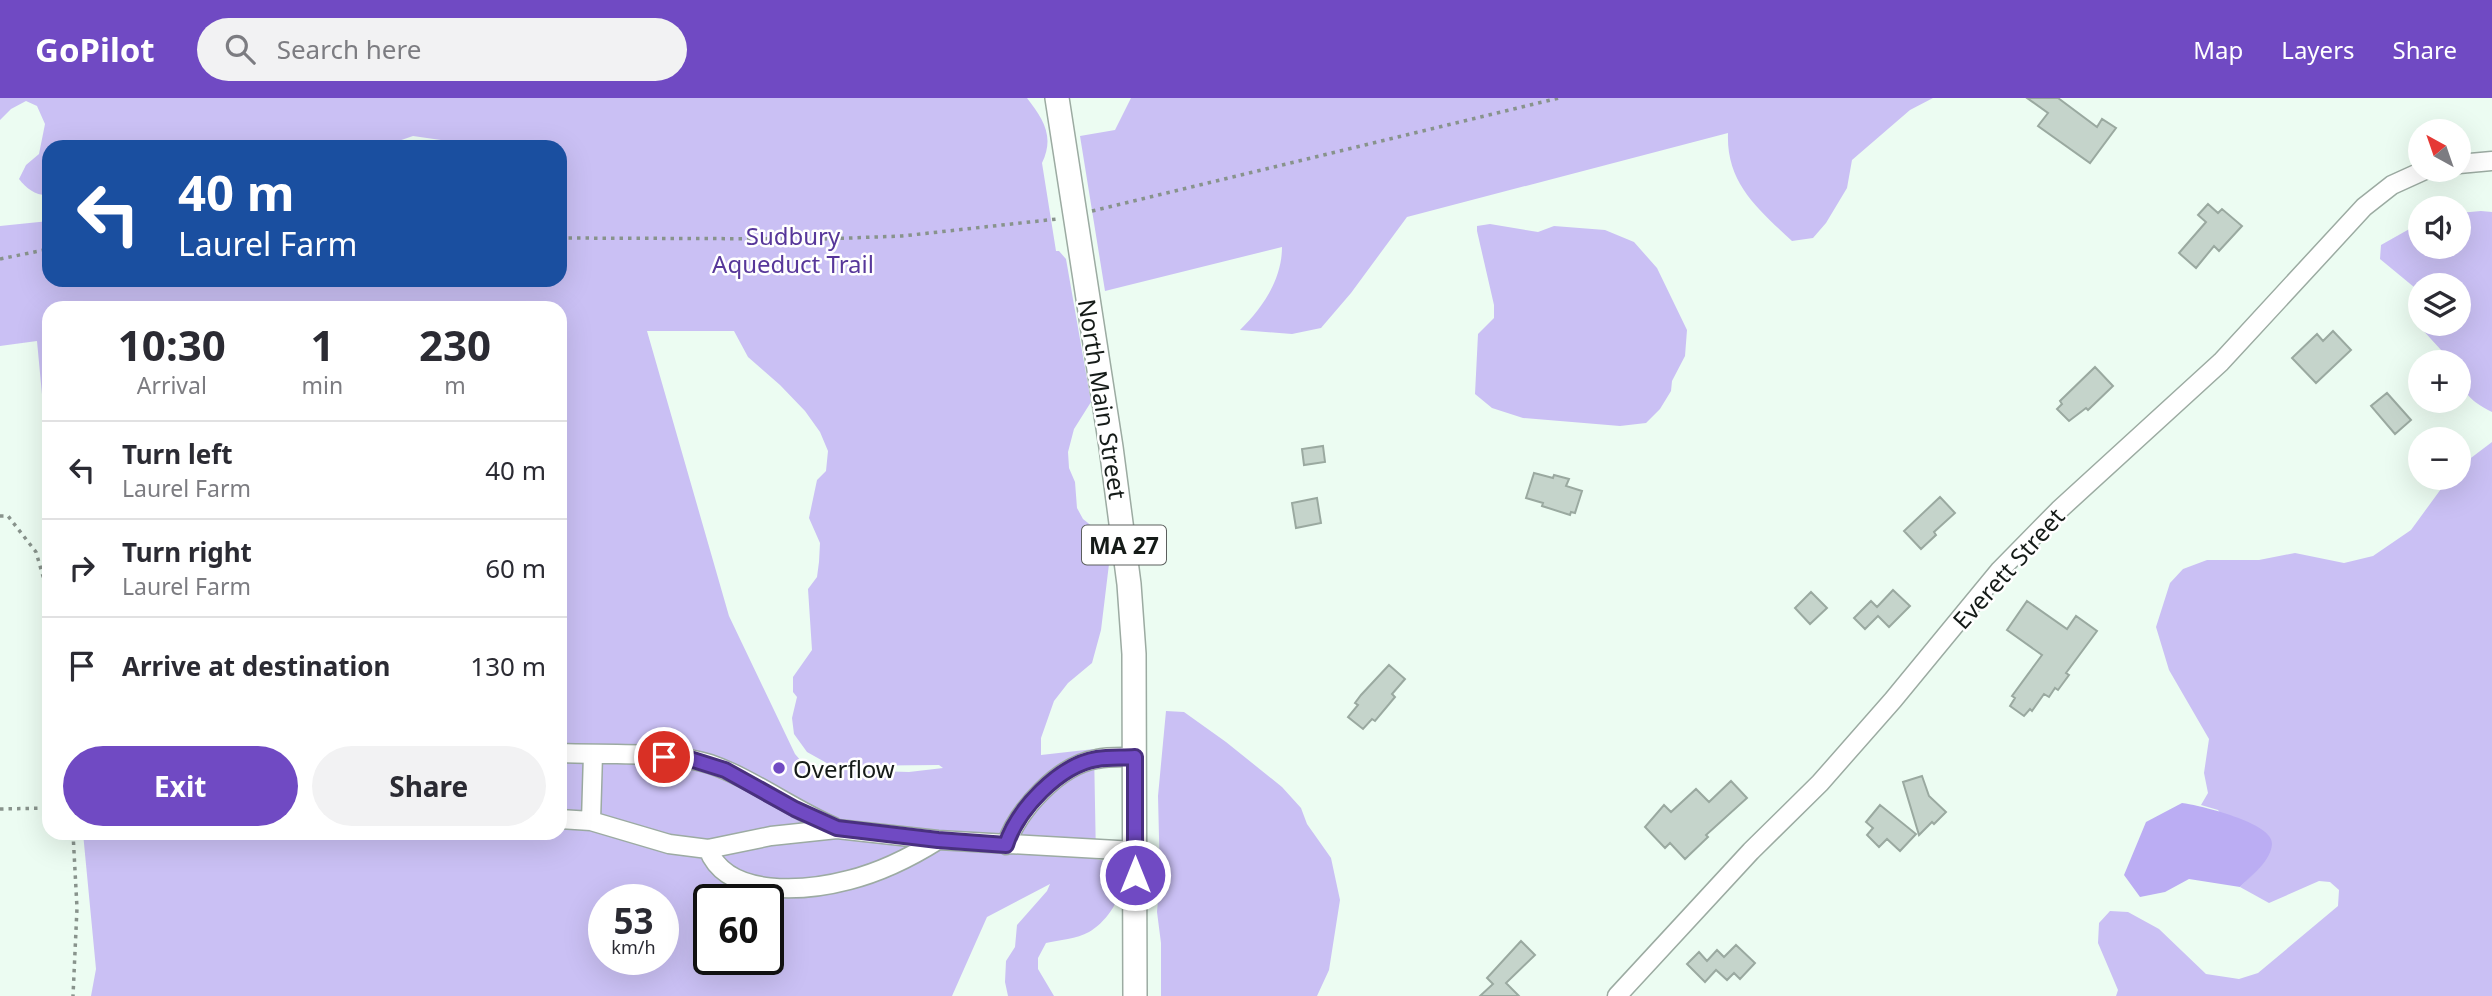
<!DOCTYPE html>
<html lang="en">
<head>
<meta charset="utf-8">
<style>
  :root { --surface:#fff; --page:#f2f2f3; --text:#2b2b33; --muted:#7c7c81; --line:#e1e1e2; --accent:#704ac3 }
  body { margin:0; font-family:"Noto Sans",sans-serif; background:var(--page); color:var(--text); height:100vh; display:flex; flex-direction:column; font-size:26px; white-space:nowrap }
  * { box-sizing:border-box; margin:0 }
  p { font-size:23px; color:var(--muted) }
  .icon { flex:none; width:38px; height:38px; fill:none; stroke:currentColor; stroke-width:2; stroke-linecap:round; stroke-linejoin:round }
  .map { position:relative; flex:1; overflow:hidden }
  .details { position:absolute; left:42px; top:203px; width:525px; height:539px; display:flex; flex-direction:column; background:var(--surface); border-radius:21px; box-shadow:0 7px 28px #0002 }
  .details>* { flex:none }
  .top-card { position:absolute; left:42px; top:42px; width:525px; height:147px; border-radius:21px; box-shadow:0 7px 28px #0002; background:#1a4fa0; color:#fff; overflow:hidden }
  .needle { width:46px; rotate:320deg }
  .buttons { position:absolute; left:2408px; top:21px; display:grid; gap:14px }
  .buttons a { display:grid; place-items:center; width:63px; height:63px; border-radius:50%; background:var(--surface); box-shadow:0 7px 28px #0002; font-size:35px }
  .speed { position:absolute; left:588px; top:786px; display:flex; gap:14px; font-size:35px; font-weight:700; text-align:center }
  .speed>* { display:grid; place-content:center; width:91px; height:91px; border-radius:50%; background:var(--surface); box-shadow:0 7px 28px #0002; line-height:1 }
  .speed small { font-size:18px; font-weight:400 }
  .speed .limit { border:4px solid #111; border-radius:10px; background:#fff; color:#111 }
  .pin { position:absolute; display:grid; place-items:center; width:60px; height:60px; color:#fff; margin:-30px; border:4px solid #fff; border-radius:50%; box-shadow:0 2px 7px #0007 }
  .me { position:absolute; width:77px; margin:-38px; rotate:0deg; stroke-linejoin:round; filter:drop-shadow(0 0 5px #0008) }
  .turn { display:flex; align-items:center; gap:24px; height:147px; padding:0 21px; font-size:32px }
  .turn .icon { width:91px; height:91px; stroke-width:2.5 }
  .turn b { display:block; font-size:49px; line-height:60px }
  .eta { display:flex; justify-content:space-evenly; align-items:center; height:119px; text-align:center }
  .eta b { font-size:42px; font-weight:700; line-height:49px }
  .primary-button { display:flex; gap:14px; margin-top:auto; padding:14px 21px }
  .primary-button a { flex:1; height:80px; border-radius:42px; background:var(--accent); color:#fff; font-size:28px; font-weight:700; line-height:80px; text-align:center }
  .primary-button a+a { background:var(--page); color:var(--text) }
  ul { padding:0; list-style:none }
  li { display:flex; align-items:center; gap:21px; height:98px; padding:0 21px; border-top:2px solid var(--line) }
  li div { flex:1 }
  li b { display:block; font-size:26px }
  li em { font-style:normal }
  header { display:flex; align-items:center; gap:42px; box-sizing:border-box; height:98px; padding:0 35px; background:var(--accent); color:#fff }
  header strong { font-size:33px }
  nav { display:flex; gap:38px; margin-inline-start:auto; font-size:24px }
  .search { width:490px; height:63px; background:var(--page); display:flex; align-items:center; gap:18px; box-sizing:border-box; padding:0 24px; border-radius:38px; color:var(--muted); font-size:26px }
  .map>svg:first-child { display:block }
  .green { fill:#cac0f4; fill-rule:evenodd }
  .water { fill:#bbadf3 }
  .building { fill:#c5d4cb; stroke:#9aa9a0; stroke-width:2 }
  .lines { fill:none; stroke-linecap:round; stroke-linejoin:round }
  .minor-casing { stroke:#9caba2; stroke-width:21 }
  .major-casing { stroke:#9caba2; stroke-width:26 }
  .path { stroke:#88938c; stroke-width:3.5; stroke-dasharray:3.5 5; stroke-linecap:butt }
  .minor { stroke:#fff; stroke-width:18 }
  .major { stroke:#fff; stroke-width:23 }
  .route-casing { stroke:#49307f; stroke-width:18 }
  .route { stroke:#704ac3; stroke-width:12 }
  .poi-dot { fill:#704ac3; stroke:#fff; stroke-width:2.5 }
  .labels { text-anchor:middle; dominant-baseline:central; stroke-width:5; stroke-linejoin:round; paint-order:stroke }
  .shield { fill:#fff; stroke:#5b5f5d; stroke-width:2 }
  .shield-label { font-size:23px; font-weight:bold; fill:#151b18 }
  .park-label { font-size:24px; fill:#57379a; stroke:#fff }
  .street-label { font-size:24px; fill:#151b18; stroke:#fff }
  .poi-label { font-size:24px; fill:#151b18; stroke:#fff; text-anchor:start }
</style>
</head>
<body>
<header>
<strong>GoPilot</strong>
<div class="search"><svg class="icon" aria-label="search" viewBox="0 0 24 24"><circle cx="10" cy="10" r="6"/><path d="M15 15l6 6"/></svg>Search here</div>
<nav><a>Map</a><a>Layers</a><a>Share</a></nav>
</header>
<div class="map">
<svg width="2492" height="898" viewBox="0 0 2492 898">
  <rect width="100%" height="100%" fill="#ecfcf2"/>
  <path class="green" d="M 0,0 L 1027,0 C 1043,21 1055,38 1042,65 L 1056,153 L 1059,153 L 1066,161 L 1091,304 L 1074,331 L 1068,354 L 1069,370 L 1075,384 L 1077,410 L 1083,421 L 1093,429 L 1106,447 L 1109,466 L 1101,532 L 1092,565 L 1068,585 L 1054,603 L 1041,640 L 1041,657 L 1094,651 L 1096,761 C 1142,770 1115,819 1089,834 C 1077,841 1059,842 1046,845 L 1038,860 L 1038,871 L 1054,898 L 1008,898 L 1005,884 L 1006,863 L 1015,849 L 1017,827 L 1047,793 L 1050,786 L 987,819 L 952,898 L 91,898 L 96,871 L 83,735 L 560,735 L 560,210 L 49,210 L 49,371 L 37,243 L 0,248 L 0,128 L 49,123 L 49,182 L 560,182 L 560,49 L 463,49 L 441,42 L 413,38 L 381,49 L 49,49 L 49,97 C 36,98 27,91 19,81 L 26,67 L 39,56 L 45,26 L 37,8 L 26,3 L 11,11 L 0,22 ZM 647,233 L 734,233 L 748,259 L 780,287 L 805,313 L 820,334 L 828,353 L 826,373 L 817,382 L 809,420 L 820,445 L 819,464 L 817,479 L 808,491 L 812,552 L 793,579 L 793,594 L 797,599 L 792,620 L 794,636 L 807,654 L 832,668 L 939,667 L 943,670 L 909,674 L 808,671 L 795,656 L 729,518 ZM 604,802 L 663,802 L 663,861 L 604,861 ZM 709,802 L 768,802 L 768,861 L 709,861 Z
    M 1131,0 L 1933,0 L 1910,12 L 1852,62 L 1847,90 L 1826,125 L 1813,140 L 1792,143 C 1758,111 1726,85 1728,35 L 1407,119 L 1351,195 L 1321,230 L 1292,236 L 1240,232 C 1262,210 1282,182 1282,149 L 1105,193 L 1080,38 L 1115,32 Z
    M 2481,113 L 2492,114 L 2492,314 C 2468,302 2459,292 2459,264 L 2452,264 L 2420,229 L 2420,208 L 2420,226 L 2459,226 L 2459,187 L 2420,187 L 2420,194 L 2380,161 L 2381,147 L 2420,125 L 2420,149 L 2459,149 L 2459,115 Z
    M 1490,126 L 1538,134 L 1554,128 L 1605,132 L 1634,144 L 1657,170 L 1687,232 L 1685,258 L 1672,283 L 1671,293 L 1660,311 L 1646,325 L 1620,328 L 1523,320 L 1492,310 L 1475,296 L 1478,236 L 1494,220 L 1494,207 L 1477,133 L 1477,128 Z
    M 2492,344 L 2492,898 L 2116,898 L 2118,892 L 2098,845 L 2099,825 L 2110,813 L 2128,814 L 2159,831 L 2206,876 L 2239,881 L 2258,875 L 2338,808 L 2339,792 L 2330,784 L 2319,783 L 2269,805 L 2240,789 L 2259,770 L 2218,712 L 2201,707 L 2208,695 L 2204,675 L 2209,641 L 2169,572 L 2156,529 L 2170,485 L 2183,471 L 2207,462 L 2259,462 L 2295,455 L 2344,465 L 2373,458 L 2411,432 L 2449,380 L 2459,380 L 2459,369 Z
    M 1166,613 L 1184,614 L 1226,644 L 1282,689 L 1301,710 L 1307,726 L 1331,760 L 1340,802 L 1329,872 L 1317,898 L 1161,898 L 1161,845 L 1157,814 L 1160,780 L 1158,698 Z"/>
  <path class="water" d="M 2182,705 C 2199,707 2274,725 2272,746 C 2271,763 2251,778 2240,789 L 2189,781 L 2165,794 L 2140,799 L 2124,777 L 2146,724 Z"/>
  <path class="building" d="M 2027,0 L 2058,0 L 2097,29 L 2102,21 L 2116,30 L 2090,65 L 2038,28 L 2048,15 Z
    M 2208,106 L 2218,115 L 2222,111 L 2242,128 L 2219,153 L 2214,148 L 2196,170 L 2179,155 L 2206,124 L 2198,117 Z
    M 2333,233 L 2351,252 L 2316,285 L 2292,260 L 2317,236 L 2323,243 Z
    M 2095,269 L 2113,288 L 2088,312 L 2086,310 L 2069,323 L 2057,311 L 2062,306 L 2060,303 Z
    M 2387,295 L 2411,322 L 2395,336 L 2371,308 Z
    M 1323,348 L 1325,364 L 1304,367 L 1302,351 Z
    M 1534,375 L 1553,380 L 1554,377 L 1569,381 L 1566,388 L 1582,393 L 1575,415 L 1571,414 L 1570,417 L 1542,408 L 1543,405 L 1526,400 Z
    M 1940,399 L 1955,415 L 1934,434 L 1936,437 L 1921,451 L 1904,433 Z
    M 1317,400 L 1321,425 L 1296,430 L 1292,405 Z
    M 1893,492 L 1910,508 L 1889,529 L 1878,518 L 1865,531 L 1854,520 L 1871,503 L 1877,509 Z
    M 1811,494 L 1827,510 L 1810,526 L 1795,510 Z
    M 2027,503 L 2067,531 L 2076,518 L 2097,533 L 2066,575 L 2069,577 L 2058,592 L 2055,590 L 2049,599 L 2044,596 L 2032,613 L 2030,611 L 2024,618 L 2010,608 L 2015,600 L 2012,598 L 2042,557 L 2007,532 Z
    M 1389,567 L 1405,581 L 1392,596 L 1395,599 L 1375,623 L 1372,621 L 1363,631 L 1348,619 L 1358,607 L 1355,605 L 1361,597 Z
    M 1922,678 L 1929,698 L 1946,714 L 1934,726 L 1932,724 L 1919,737 L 1903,684 Z
    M 1731,683 L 1747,700 L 1706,737 L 1708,739 L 1685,761 L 1670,745 L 1665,750 L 1645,729 L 1664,707 L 1671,714 L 1696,691 L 1709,704 Z
    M 1880,707 L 1916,736 L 1900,753 L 1887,741 L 1879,749 L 1867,737 L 1873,730 L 1866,724 Z
    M 1521,843 L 1535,857 L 1506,885 L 1519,898 L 1480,898 L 1493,886 L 1487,880 Z
    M 1736,847 L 1755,865 L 1740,881 L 1734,875 L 1727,882 L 1716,872 L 1705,884 L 1687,866 L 1699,854 L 1707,863 L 1717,852 L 1724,859 Z"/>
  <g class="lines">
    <defs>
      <path id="minor" d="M 2459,66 L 2492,63
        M 560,655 C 603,657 670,653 710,666 C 751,680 792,711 834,729
        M 560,721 L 591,723 L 669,746 L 708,751 L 771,738 L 837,731 L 938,742 L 1135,753
        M 591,723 L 593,656
        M 1006,747 C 1018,712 1059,667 1097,661 C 1109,658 1123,659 1135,659
        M 708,751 C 727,801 807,793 849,782 C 881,774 911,759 938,742
        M 1617,898 L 1751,753 L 1820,685 L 1893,602 L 2000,472 L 2059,412 L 2221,264 L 2364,109 L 2392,87 L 2425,72"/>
      <path id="major" d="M 1057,0 L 1111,349 L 1129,486 L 1134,556 L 1135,898"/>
    </defs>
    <use href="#minor" class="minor-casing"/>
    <use href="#major" class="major-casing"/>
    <path class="path" d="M 1092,113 L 1559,0
      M 560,140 L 823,141 L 902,138 L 1057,121
      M 0,161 L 49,151
      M 0,418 L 8,418 L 36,454 L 49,499
      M 0,711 L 49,710
      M 73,735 L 77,810 L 73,898"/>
    <use href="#minor" class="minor"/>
    <use href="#major" class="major"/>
  </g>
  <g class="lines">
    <defs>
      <path id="route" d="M 664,659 L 690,661 L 725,672 L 795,711 L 837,730 L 938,742 L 1006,747 C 1017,712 1059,667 1097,661 C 1109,659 1123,660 1135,659 L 1135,777"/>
    </defs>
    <use href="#route" class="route-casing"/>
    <use href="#route" class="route"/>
  </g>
  <circle class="poi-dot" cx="779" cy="670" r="7"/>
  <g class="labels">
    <rect class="shield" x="1082" y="427.5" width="84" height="39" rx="5"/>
    <g class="shield-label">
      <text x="1124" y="447">MA 27</text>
    </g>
    <g class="park-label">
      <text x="793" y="137">Sudbury<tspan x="793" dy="28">Aqueduct Trail</tspan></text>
    </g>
    <g class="street-label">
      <text transform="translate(1103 301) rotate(81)">North Main Street</text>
      <text transform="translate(2008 470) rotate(-48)">Everett Street</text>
    </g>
    <g class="poi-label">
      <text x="793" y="670">Overflow</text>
    </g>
  </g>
</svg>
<div class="buttons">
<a><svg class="needle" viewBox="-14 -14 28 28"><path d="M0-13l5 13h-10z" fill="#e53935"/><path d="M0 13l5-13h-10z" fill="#7c7c81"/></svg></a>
<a><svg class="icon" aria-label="sound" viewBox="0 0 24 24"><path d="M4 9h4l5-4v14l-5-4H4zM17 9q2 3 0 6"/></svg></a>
<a><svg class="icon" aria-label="layers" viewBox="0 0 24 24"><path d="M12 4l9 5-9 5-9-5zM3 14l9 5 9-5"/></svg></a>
<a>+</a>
<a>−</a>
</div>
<div class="speed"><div>53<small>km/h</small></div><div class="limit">60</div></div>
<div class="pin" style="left:664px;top:659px;background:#d93025"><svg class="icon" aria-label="arrive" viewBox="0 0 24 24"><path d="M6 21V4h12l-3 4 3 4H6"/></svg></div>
<svg class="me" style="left:1135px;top:777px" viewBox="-20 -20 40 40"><circle r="17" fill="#704ac3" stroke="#fff" stroke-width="3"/><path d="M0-11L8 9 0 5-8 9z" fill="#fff"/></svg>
<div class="top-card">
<div class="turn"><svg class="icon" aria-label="left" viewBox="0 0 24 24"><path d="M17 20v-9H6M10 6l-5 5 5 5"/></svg><div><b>40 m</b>Laurel Farm</div></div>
</div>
<section class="details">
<div class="eta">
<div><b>10:30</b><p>Arrival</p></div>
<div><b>1</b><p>min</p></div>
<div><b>230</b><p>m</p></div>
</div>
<ul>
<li><svg class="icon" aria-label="left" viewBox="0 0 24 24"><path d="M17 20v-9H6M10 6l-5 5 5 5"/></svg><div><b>Turn left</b><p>Laurel Farm</p></div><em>40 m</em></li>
<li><svg class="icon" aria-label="right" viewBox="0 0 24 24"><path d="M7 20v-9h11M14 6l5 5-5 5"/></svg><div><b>Turn right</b><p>Laurel Farm</p></div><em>60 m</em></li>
<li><svg class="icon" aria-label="arrive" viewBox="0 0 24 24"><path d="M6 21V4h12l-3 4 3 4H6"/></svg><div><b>Arrive at destination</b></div><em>130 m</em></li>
</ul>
<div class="primary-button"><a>Exit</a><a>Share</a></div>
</section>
</div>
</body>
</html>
